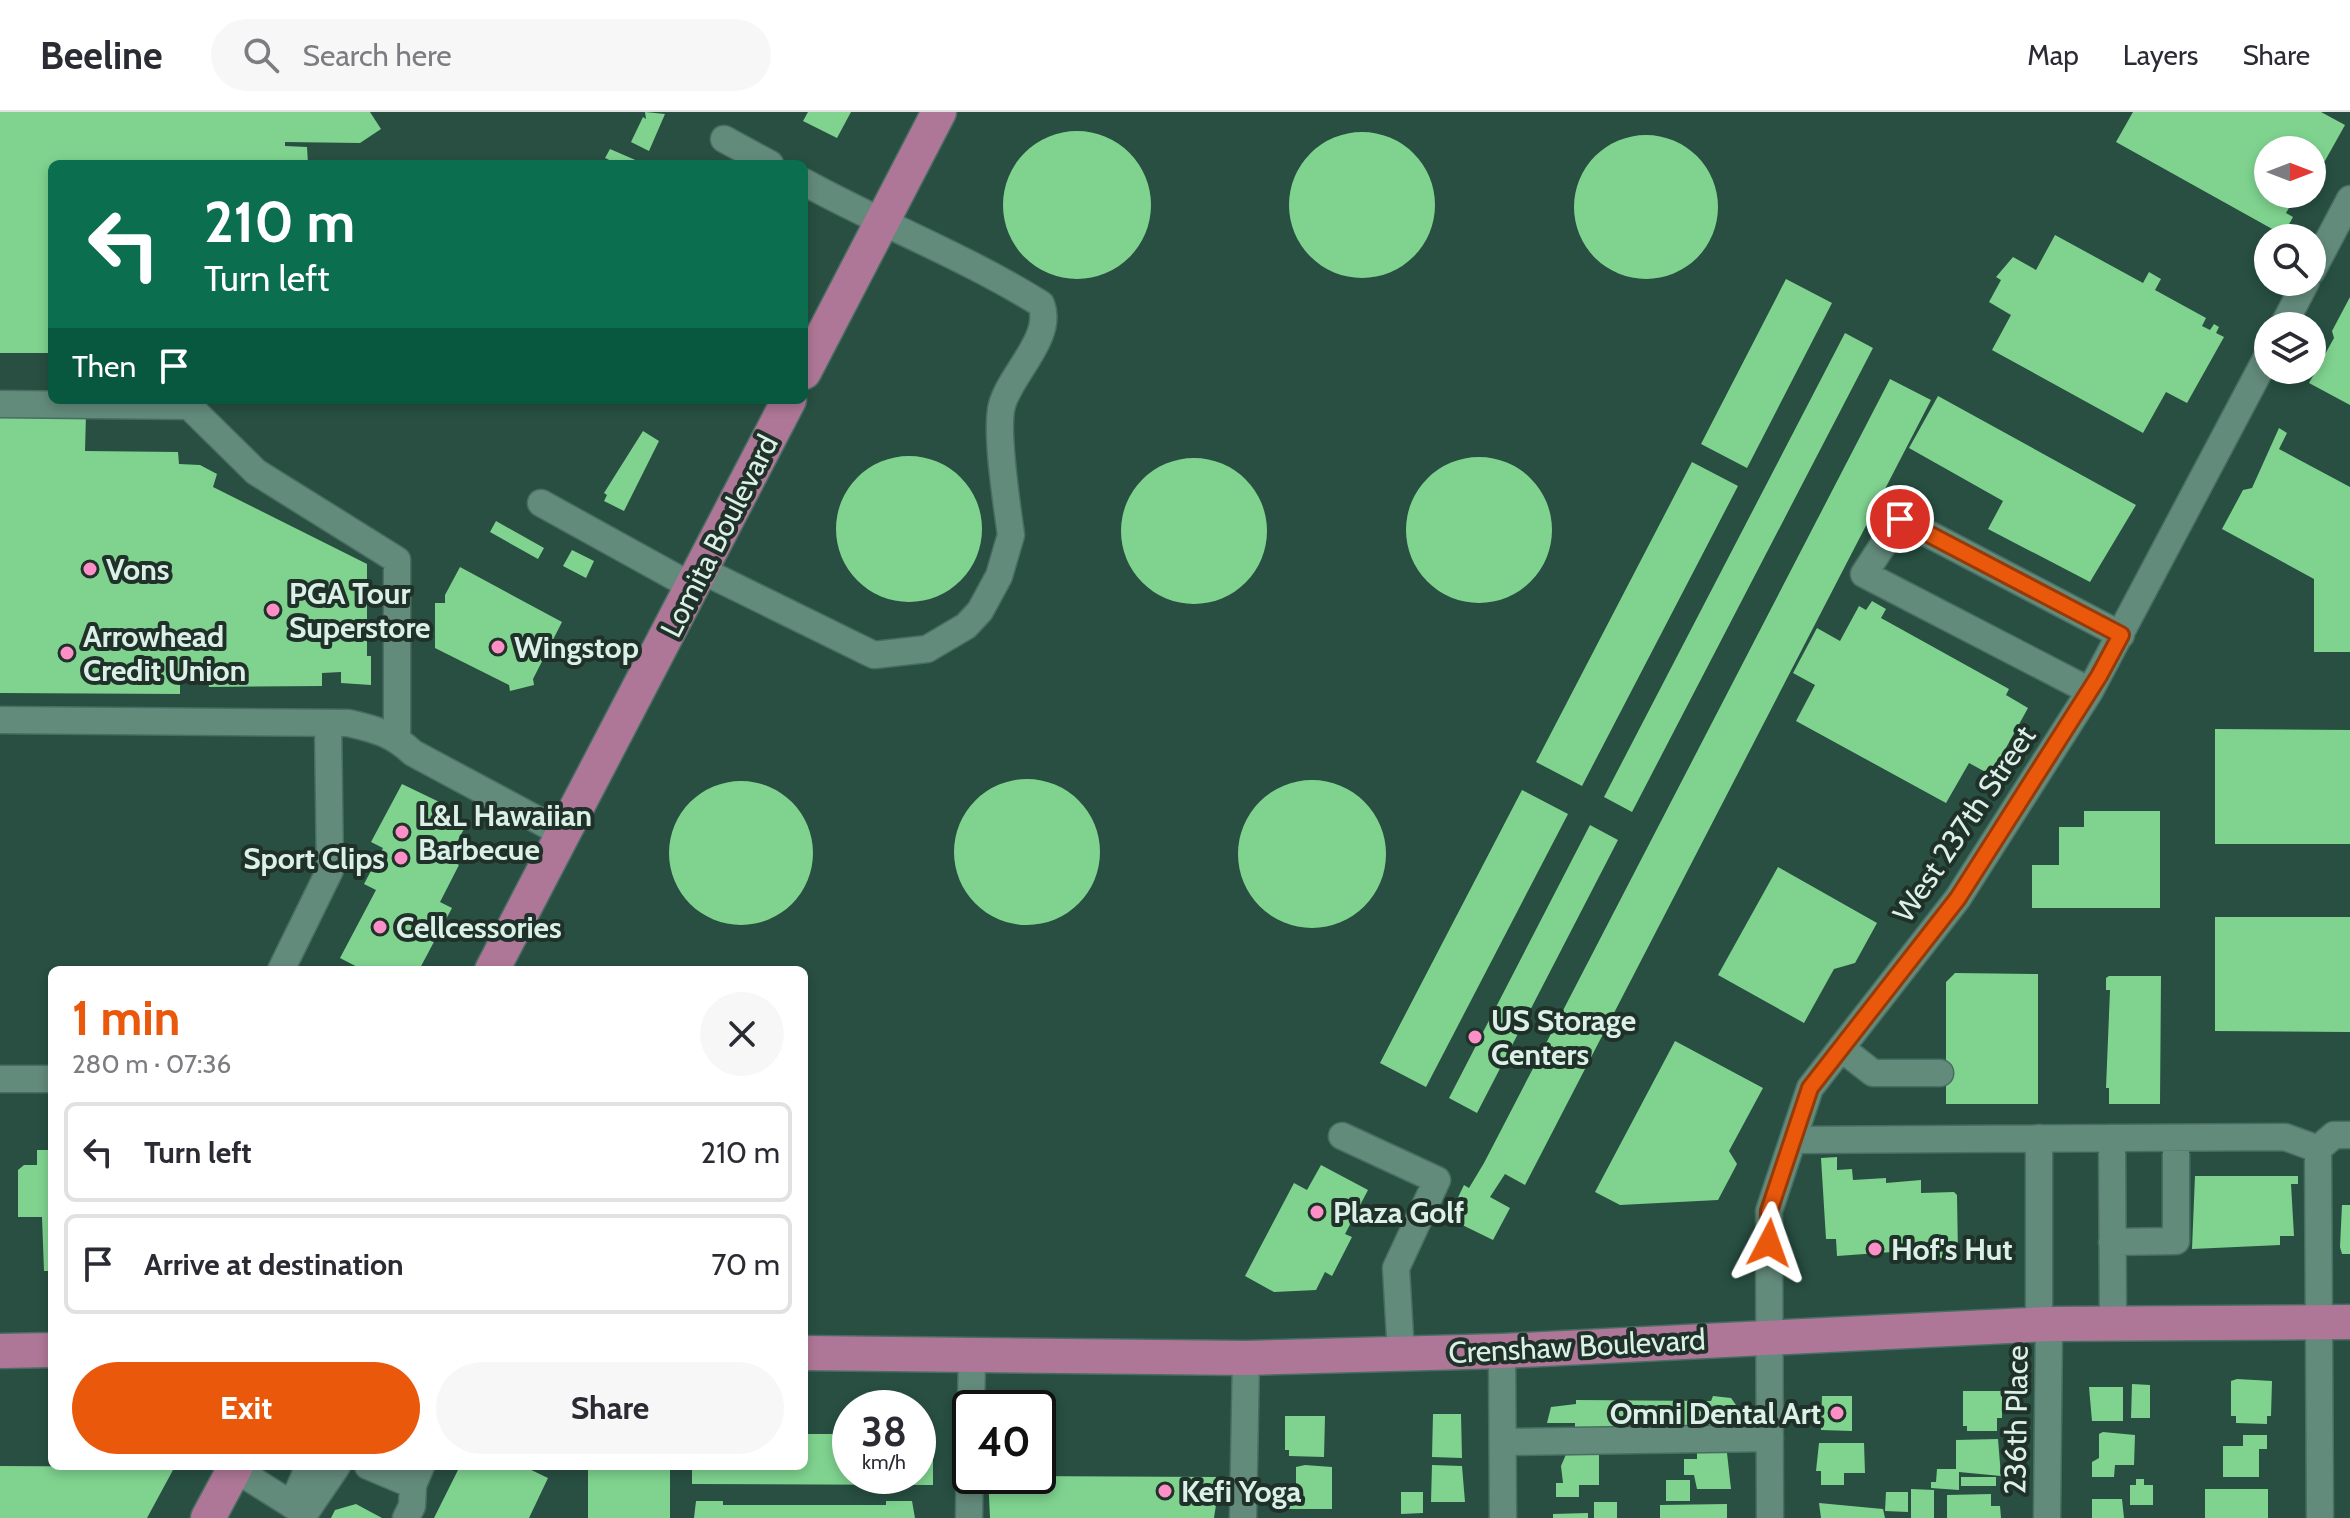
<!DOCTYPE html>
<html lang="en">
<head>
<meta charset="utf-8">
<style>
  :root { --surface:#fff; --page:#f7f7f7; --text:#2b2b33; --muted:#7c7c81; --line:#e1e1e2; --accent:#ea580c }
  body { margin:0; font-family:Cabin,sans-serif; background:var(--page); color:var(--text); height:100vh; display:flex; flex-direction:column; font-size:30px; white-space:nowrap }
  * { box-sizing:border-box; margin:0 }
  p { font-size:26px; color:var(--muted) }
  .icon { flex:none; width:44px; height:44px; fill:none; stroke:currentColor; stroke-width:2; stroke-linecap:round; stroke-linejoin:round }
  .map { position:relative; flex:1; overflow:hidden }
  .side { position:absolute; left:48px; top:854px; width:760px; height:504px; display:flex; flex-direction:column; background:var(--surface); border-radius:12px; box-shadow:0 4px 12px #0003 }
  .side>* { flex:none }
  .hud { position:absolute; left:48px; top:48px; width:760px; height:244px; border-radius:12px; box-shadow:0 4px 12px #0003; background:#0b6e4f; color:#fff; overflow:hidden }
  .needle { width:52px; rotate:90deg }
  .fabs { position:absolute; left:2254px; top:24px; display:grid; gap:16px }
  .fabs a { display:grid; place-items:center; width:72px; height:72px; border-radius:50%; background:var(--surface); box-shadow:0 4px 12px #0003; font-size:40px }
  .speed { position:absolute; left:832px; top:1278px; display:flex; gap:16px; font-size:40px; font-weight:700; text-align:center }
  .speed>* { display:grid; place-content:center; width:104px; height:104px; border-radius:50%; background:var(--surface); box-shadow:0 4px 12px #0003; line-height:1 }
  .speed small { font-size:20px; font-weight:400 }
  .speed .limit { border:4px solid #111; border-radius:12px; background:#fff; color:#111 }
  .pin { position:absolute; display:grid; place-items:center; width:68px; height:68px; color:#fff; margin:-34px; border:4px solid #fff; border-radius:50%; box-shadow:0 2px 8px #0007 }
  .me { position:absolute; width:88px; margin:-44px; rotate:4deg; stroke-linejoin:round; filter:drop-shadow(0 0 6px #0008) }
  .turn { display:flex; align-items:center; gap:28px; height:168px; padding:0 24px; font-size:36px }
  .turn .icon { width:104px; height:104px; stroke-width:2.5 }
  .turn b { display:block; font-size:56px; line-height:68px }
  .then { display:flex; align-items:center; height:76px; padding:0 24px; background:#0003; gap:16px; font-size:30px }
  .round { display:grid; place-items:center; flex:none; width:84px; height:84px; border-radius:42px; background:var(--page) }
  .overview { display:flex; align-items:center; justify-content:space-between; height:136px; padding:0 24px }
  h1 { font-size:48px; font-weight:700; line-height:60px; color:var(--accent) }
  .cta { display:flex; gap:16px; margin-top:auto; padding:16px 24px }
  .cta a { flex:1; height:92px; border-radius:48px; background:var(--accent); color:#fff; font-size:32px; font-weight:700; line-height:92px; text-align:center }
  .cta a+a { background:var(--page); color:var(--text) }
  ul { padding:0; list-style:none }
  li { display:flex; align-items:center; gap:24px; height:100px; margin:0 16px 12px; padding:0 8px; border:4px solid var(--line); border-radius:12px }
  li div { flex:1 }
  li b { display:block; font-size:30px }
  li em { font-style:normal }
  header { display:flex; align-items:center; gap:48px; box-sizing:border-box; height:112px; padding:0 40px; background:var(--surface); border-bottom:2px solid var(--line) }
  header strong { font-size:38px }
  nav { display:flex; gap:44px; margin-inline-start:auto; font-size:28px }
  .search { width:560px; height:72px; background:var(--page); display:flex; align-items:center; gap:20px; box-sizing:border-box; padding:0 28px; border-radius:44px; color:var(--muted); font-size:30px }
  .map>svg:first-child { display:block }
  .building { fill:#7fd38f }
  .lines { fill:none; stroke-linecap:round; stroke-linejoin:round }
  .minor-casing { stroke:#496d62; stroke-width:29 }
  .major-casing { stroke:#496d62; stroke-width:37 }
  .minor { stroke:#638b7c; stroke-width:26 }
  .major { stroke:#af7797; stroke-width:34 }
  .route-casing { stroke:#983908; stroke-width:20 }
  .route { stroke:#ea580c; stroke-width:14 }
  .poi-dot { fill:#fb8fc6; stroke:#20312a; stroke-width:3 }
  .labels { text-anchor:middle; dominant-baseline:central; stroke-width:8; stroke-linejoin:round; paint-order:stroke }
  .street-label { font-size:30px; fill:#dbf1e8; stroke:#20312a }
  .poi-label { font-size:30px; font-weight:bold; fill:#dbf1e8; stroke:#20312a; text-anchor:start }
</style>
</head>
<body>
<header>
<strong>Beeline</strong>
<div class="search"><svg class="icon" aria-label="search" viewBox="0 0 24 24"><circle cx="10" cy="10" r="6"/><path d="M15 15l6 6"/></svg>Search here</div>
<nav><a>Map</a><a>Layers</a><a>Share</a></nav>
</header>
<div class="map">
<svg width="2350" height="1406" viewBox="0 0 2350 1406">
  <rect width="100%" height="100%" fill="#284f42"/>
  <path class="building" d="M 0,0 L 370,0 L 381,17 L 360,31 L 285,30 L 285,34 L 307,35 L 308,52 L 52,52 L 52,241 L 0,241 Z
    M 645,0 L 665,2 L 649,39 L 631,30 L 643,5 L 646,7 Z
    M 808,0 L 851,0 L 837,26 L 803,9 Z
    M 2133,0 L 2321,0 L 2345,13 L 2312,72 L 2312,38 L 2268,38 L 2268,82 L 2297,82 L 2286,101 L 2293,105 L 2283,123 L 2116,30 Z
    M1003 93a74 74 0 1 1 148 0a74 74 0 1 1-148 0Z
    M1289 93a73 73 0 1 1 146 0a73 73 0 1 1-146 0Z
    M1574 95a72 72 0 1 1 144 0a72 72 0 1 1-144 0Z
    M 610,37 L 640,50 L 640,52 L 618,52 L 605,46 Z
    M 2055,123 L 2143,171 L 2149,160 L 2161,167 L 2155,178 L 2206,206 L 2202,214 L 2210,218 L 2214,212 L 2219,215 L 2216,221 L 2224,225 L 2187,291 L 2166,280 L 2143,321 L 1992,238 L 2011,203 L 1989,190 L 2001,168 L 1996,165 L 2013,145 L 2036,158 Z
    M 1786,167 L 1832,191 L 1747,356 L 1701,332 Z
    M 2350,185 L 2350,293 L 2309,271 L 2334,226 L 2332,219 Z
    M 1845,221 L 1873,236 L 1632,700 L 1604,685 Z
    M 1890,267 L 1931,288 L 1525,1073 L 1505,1062 L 1490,1085 L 1510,1096 L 1493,1128 L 1448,1106 L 1464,1073 L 1469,1076 L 1484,1051 Z
    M 1938,284 L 2136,393 L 2090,470 L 1988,417 L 2003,389 L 1909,336 Z
    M 0,302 L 86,302 L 85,339 L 178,340 L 179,352 L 200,353 L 217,362 L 213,375 L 367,452 L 367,544 L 371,544 L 371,573 L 341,571 L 341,560 L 322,561 L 322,574 L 209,575 L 207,561 L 180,561 L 180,582 L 0,581 Z
    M 2279,316 L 2287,321 L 2279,337 L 2350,375 L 2350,540 L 2314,540 L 2314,467 L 2222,417 L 2243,378 L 2252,376 Z
    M 643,319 L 659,329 L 624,399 L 604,389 L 607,383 L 604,381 Z
    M836 417a73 73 0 1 1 146 0a73 73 0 1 1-146 0Z
    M1406 418a73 73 0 1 1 146 0a73 73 0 1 1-146 0Z
    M1121 419a73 73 0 1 1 146 0a73 73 0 1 1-146 0Z
    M 1692,350 L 1738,374 L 1582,674 L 1536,650 Z
    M 496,409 L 544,436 L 538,447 L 490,420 Z
    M 572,438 L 594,449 L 586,466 L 563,454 Z
    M 460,455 L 562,510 L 533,567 L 534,573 L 510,579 L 509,573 L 435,536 L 435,491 L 445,491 L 445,483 Z
    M 1872,489 L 1886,497 L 1881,506 L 2009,577 L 2006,583 L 2028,596 L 1991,663 L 1969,651 L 1946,691 L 1796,609 L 1815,573 L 1793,561 L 1817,516 L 1840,529 L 1859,494 L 1866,498 Z
    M 2215,617 L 2350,618 L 2350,732 L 2215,732 Z
    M954 740a73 73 0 1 1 146 0a73 73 0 1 1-146 0Z
    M1238 742a74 74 0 1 1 148 0a74 74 0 1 1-148 0Z
    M669 741a72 72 0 1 1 144 0a72 72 0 1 1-144 0Z
    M 402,672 L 456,698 L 454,709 L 465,715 L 448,747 L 459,753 L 440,790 L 452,796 L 419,858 L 363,858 L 340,846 L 376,778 L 364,772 L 383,736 L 371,730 Z
    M 1522,678 L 1568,702 L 1426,975 L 1380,951 Z
    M 2084,699 L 2160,699 L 2160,796 L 2032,796 L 2032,753 L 2059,753 L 2059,715 L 2084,715 Z
    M 1590,713 L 1618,728 L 1477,1001 L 1449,986 Z
    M 1778,755 L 1877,811 L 1855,851 L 1834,857 L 1804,911 L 1718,863 Z
    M 2215,805 L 2350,805 L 2350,920 L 2215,919 Z
    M 1955,861 L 2038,862 L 2038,992 L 1946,992 L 1946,870 Z
    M 2109,864 L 2161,864 L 2160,992 L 2109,992 L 2109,976 L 2106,976 L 2110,878 L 2106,878 L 2106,866 Z
    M 1675,929 L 1763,976 L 1729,1039 L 1737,1052 L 1718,1088 L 1620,1093 L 1595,1080 Z
    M 37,1038 L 52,1038 L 52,1159 L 44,1159 L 42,1105 L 18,1105 L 18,1058 L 24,1053 L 37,1053 Z
    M 1837,1045 L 1837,1058 L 1852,1057 L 1853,1068 L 1886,1066 L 1886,1071 L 1921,1068 L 1921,1081 L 1954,1080 L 1957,1083 L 1958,1144 L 1921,1148 L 1920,1138 L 1837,1144 L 1836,1127 L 1826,1127 L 1821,1046 Z
    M 1321,1053 L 1368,1078 L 1345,1122 L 1352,1125 L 1332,1164 L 1325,1160 L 1316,1178 L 1274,1180 L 1245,1164 L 1294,1071 L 1307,1078 Z
    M 2195,1064 L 2298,1064 L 2298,1072 L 2291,1072 L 2294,1124 L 2280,1124 L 2280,1133 L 2192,1137 Z
    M 2342,1093 L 2350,1093 L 2350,1142 L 2342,1142 L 2340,1135 Z
    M 2237,1267 L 2272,1269 L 2271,1304 L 2267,1304 L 2267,1312 L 2236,1311 L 2236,1304 L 2231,1304 L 2231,1269 Z
    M 2132,1272 L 2150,1273 L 2150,1306 L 2131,1306 Z
    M 2089,1275 L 2123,1275 L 2123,1309 L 2092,1309 Z
    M 1963,1279 L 2002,1279 L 2002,1306 L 1997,1306 L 1997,1319 L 1967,1319 L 1967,1314 L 1963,1314 Z
    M 1713,1284 L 1731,1286 L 1736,1293 L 1736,1311 L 1713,1311 L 1712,1318 L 1575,1318 L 1575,1311 L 1547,1311 L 1551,1295 L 1576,1292 L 1576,1288 L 1711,1289 Z
    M 1822,1284 L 1852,1284 L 1852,1319 L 1821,1318 Z
    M 1433,1302 L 1461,1302 L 1462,1346 L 1432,1345 Z
    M 1285,1304 L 1325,1304 L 1324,1345 L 1289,1344 L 1289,1338 L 1285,1338 Z
    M 2103,1320 L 2135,1323 L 2134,1353 L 2115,1353 L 2114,1365 L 2092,1365 L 2092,1350 L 2099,1346 L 2099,1322 Z
    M 804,1322 L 850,1322 L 850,1364 L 918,1364 L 918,1322 L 933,1322 L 933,1373 L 692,1372 L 692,1354 L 804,1354 Z
    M 2243,1323 L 2267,1323 L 2267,1337 L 2259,1337 L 2259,1365 L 2223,1365 L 2223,1334 L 2243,1334 Z
    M 1998,1327 L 2001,1364 L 1959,1360 L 1959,1378 L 1931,1376 L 1931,1370 L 1936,1370 L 1937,1357 L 1956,1357 L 1956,1328 Z
    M 1819,1331 L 1864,1331 L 1865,1361 L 1844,1361 L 1844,1373 L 1821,1373 L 1821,1359 L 1816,1359 Z
    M 1567,1340 L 1599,1342 L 1599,1373 L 1579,1373 L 1579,1385 L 1556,1385 L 1556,1371 L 1563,1371 L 1561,1354 Z
    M 1697,1341 L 1727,1341 L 1731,1377 L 1697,1377 L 1694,1363 L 1684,1363 L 1684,1347 L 1697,1347 Z
    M 1305,1353 L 1332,1355 L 1332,1397 L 1289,1397 L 1289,1383 L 1296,1383 L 1296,1355 Z
    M 1432,1353 L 1462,1354 L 1465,1390 L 1431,1390 Z
    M 0,1354 L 170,1355 L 173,1358 L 147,1406 L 0,1406 Z
    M 460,1354 L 523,1354 L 548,1366 L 529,1406 L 434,1406 Z
    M 588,1354 L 670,1354 L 670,1406 L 588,1406 Z
    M 988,1364 L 1216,1365 L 1216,1393 L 1214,1406 L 990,1406 Z
    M 1961,1365 L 1996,1365 L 1996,1374 L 1961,1374 Z
    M 2136,1367 L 2144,1367 L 2144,1373 L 2153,1373 L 2153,1393 L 2130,1393 L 2130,1373 L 2136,1373 Z
    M 1666,1368 L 1690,1368 L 1690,1389 L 1666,1389 Z
    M 1911,1377 L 1934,1378 L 1934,1406 L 1911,1406 Z
    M 2205,1377 L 2268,1377 L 2268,1406 L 2205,1406 Z
    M 1401,1380 L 1423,1380 L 1423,1401 L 1401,1402 Z
    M 1886,1380 L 1908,1380 L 1908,1400 L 1885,1399 Z
    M 1991,1382 L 1991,1394 L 2000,1394 L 2001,1406 L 1947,1406 L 1947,1383 Z
    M 2092,1387 L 2122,1387 L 2124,1406 L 2092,1406 Z
    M 696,1389 L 723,1389 L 723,1393 L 886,1393 L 886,1389 L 912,1389 L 915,1406 L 694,1406 Z
    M 1594,1390 L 1617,1390 L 1617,1406 L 1594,1406 Z
    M 1819,1391 L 1883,1397 L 1885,1406 L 1821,1406 Z
    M 356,1392 L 382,1406 L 331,1406 L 335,1398 Z
    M 1727,1392 L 1727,1406 L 1660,1406 L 1660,1393 Z
    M 1588,1401 L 1588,1406 L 1553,1406 L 1553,1402 Z"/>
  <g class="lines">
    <defs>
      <path id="minor" d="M 724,27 L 770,52
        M 2312,159 L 2350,87
        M 2283,214 L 2306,170
        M 0,292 L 189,294 L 256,360 L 397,448 L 397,625
        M 541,391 L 693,475
        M 701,458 L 874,543 L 927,537 L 966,514 L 980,499 L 999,464 L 1011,423 C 1007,394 995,318 1002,293 C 1011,261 1054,225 1041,192 C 966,145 882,113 804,70
        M 2090,579 L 1864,462 L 1900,407 L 2121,523
        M 0,608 L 348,611 C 375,617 393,622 413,641 L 564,722
        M 281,858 L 330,758 L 328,611
        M 1841,936 L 1873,961 L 1940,961
        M 0,967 L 52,967
        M 1342,1024 L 1437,1068 L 1396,1156 L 1401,1242
        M 2039,1026 L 2039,1212
        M 2112,1026 L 2113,1211
        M 1793,1028 L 2285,1025 L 2318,1037
        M 2112,1130 L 2176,1129 L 2176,1026
        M 1502,1239 L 1503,1406
        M 971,1296 L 972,1243
        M 1503,1330 L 1770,1326
        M 368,1354 L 413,1373 L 421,1354
        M 235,1357 L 305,1401 L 337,1354
        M 292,1393 L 309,1354
        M 406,1406 L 412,1394 L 413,1373
        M 969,1406 L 970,1328
        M 1243,1406 L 1246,1246
        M 1770,1406 L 1769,1099 L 1810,976 L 1958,786 L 2090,579 L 2268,243
        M 2047,1406 L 2049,1212
        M 2320,1406 L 2318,1037 L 2334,1023 L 2350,1023"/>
      <path id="major" d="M 804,260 L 939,0
        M 492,858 L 789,288
        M 0,1239 L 52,1238
        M 804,1241 L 1246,1246 L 1502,1239 L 2049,1212 L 2350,1210
        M 208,1406 L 236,1354"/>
    </defs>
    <use href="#minor" class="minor-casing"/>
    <use href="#major" class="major-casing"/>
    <use href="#minor" class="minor"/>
    <use href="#major" class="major"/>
  </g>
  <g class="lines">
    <defs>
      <path id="route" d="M 1769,1131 L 1769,1099 L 1810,976 L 1958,786 L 2099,564 L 2121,523 L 1900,407"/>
    </defs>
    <use href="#route" class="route-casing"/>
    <use href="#route" class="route"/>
  </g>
  <g class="poi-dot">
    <circle cx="90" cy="457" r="8"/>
    <circle cx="273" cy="498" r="8"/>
    <circle cx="498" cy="535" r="8"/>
    <circle cx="67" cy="541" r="8"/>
    <circle cx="402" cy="720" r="8"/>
    <circle cx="401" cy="746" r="8"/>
    <circle cx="380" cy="815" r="8"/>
    <circle cx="1475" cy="925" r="8"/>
    <circle cx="1317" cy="1100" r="8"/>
    <circle cx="1875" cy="1137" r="8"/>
    <circle cx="1837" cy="1301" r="8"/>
    <circle cx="1165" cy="1379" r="8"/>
  </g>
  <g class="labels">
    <g class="street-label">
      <text transform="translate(719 424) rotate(-63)">Lomita Boulevard</text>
      <text transform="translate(1964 712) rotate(-56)">West 237th Street</text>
      <text transform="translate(1577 1234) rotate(-3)">Crenshaw Boulevard</text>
      <text transform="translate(2016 1308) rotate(-89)">236th Place</text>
    </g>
    <g class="poi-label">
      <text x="106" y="457">Vons</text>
      <text x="289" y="481">PGA Tour<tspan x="289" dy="34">Superstore</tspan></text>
      <text x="83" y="524">Arrowhead<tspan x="83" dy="34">Credit Union</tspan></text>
      <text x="514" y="535">Wingstop</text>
      <text x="418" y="703">L&amp;L Hawaiian<tspan x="418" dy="34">Barbecue</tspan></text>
      <text x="385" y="746" text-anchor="end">Sport Clips</text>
      <text x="396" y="815">Cellcessories</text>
      <text x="1491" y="908">US Storage<tspan x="1491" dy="34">Centers</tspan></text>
      <text x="1333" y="1100">Plaza Golf</text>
      <text x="1891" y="1137">Hof's Hut</text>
      <text x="1821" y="1301" text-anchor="end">Omni Dental Art</text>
      <text x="1181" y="1379">Kefi Yoga</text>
    </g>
  </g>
</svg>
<div class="fabs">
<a><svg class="needle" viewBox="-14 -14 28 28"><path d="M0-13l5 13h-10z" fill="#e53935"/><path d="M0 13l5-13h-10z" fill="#7c7c81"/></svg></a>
<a><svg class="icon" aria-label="search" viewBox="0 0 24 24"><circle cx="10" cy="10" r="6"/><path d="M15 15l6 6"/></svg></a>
<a><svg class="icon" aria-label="layers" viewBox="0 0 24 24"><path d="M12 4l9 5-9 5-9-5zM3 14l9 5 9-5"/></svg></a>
</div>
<div class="speed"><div>38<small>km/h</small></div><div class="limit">40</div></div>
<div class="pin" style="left:1900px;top:407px;background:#d93025"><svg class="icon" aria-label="arrive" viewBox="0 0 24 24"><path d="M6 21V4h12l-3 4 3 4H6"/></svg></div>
<svg class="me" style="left:1769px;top:1131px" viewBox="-20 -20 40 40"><path d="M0-17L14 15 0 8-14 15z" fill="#ea580c" stroke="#fff" stroke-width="4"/></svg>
<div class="hud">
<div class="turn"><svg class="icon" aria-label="left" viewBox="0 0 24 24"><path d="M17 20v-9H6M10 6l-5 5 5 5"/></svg><div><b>210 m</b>Turn left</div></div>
<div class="then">Then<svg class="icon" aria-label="arrive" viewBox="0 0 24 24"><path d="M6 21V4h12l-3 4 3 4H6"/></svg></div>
</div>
<section class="side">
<div class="overview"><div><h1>1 min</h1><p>280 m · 07:36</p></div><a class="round"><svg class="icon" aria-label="close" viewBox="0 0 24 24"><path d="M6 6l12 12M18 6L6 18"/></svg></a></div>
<ul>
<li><svg class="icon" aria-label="left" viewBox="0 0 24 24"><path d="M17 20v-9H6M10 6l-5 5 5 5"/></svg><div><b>Turn left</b></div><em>210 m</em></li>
<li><svg class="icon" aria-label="arrive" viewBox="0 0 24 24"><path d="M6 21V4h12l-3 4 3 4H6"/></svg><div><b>Arrive at destination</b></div><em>70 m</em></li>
</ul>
<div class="cta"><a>Exit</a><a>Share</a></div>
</section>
</div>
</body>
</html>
